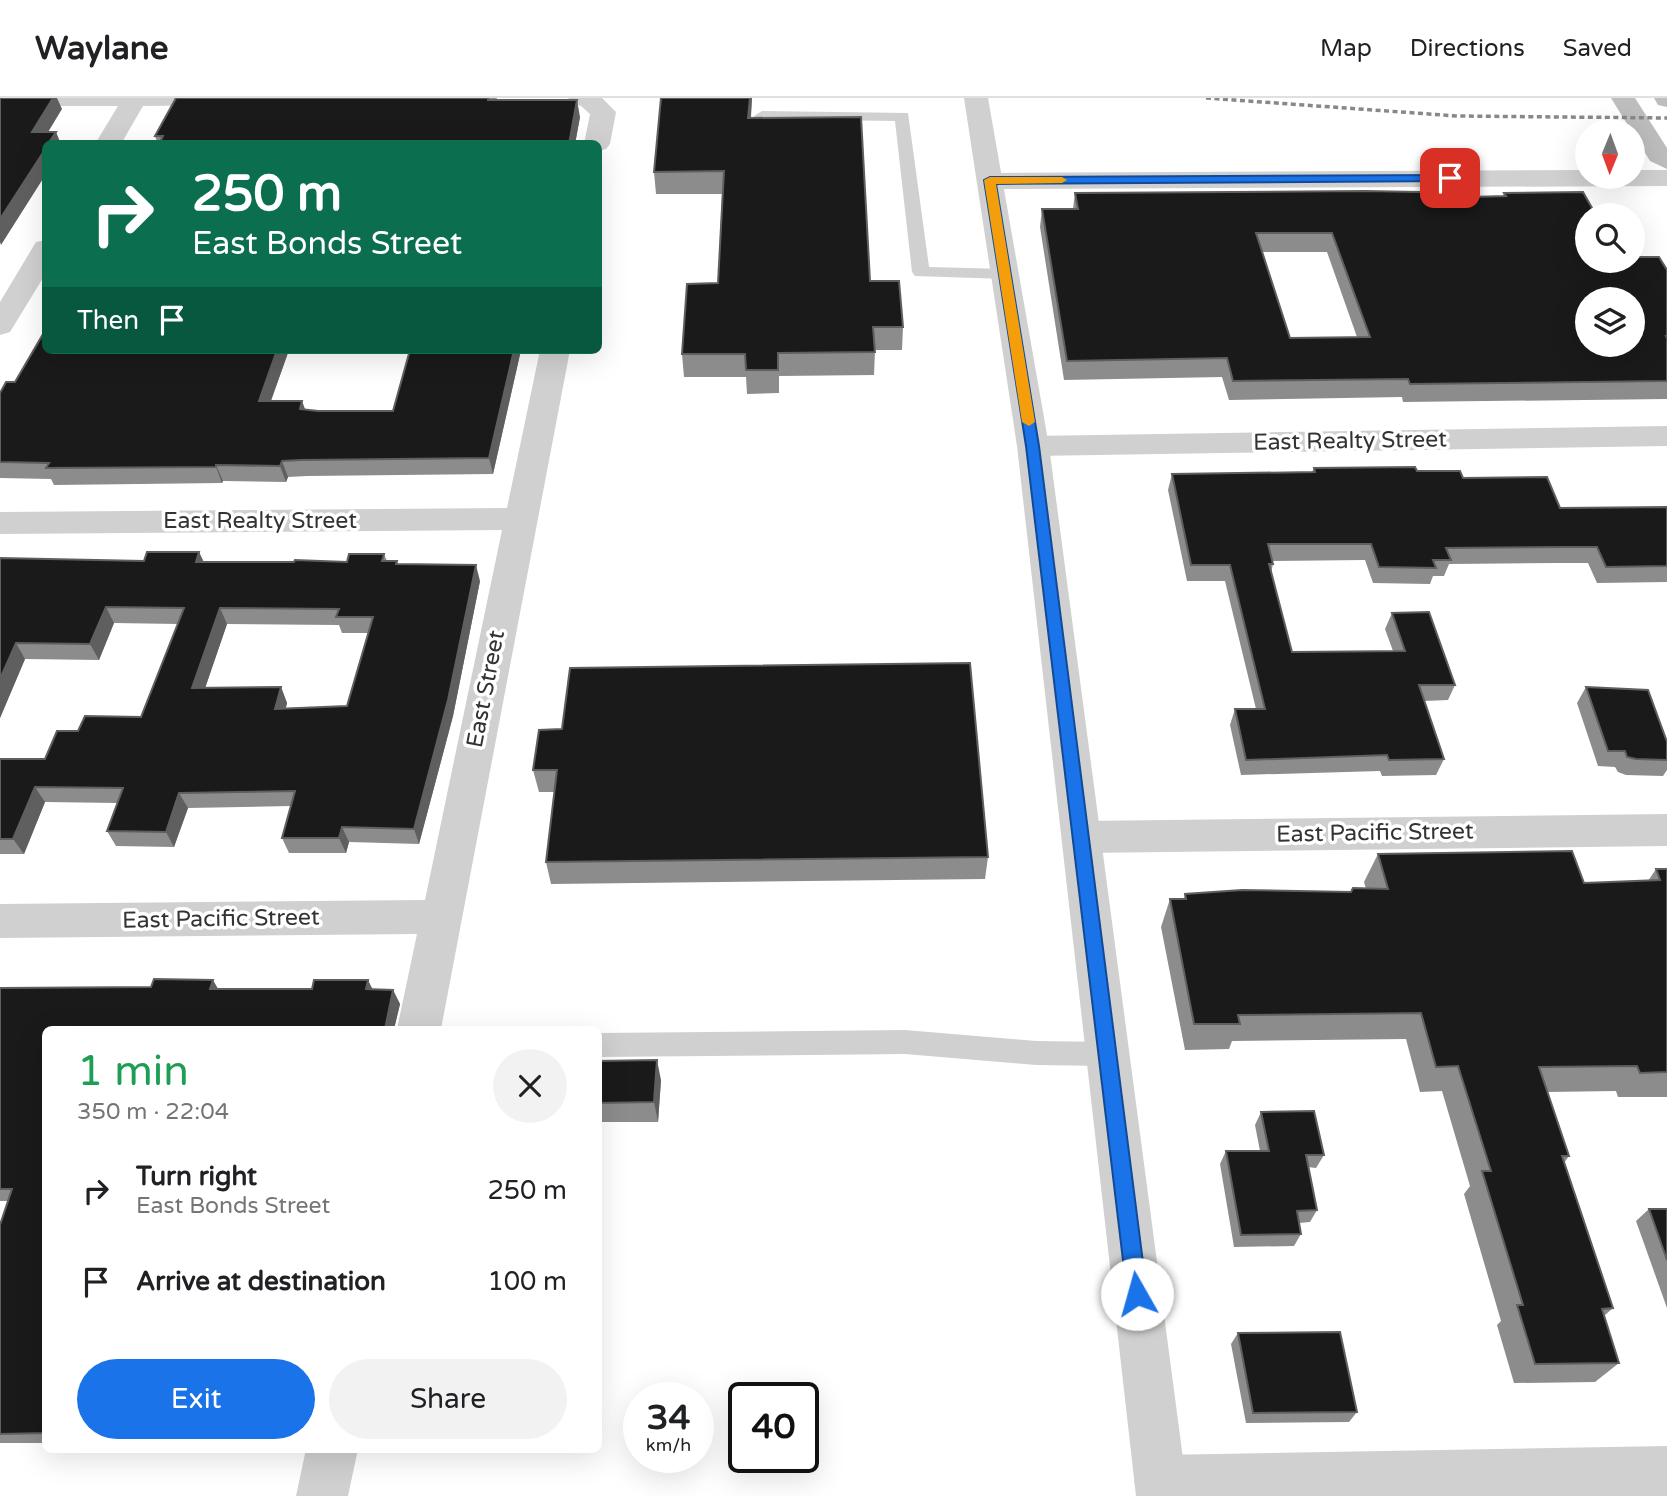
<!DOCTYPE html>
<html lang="en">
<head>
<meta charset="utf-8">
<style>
  :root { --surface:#fff; --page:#f2f2f2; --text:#202124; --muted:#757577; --line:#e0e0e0; --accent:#1a73e8 }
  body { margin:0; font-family:"Varela Round",sans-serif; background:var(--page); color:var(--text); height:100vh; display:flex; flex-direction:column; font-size:26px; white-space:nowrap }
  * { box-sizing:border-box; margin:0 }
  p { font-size:23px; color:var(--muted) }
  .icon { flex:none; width:38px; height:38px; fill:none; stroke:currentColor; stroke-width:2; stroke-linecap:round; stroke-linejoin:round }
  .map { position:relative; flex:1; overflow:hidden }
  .side { position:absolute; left:42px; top:928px; width:560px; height:427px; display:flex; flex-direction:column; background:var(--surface); border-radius:10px; box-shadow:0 7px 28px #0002 }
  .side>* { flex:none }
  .guide { position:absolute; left:42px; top:42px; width:560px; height:214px; border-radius:10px; box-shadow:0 7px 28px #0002; background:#0b6e4f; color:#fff; overflow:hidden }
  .needle { width:46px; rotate:181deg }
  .tools { position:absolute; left:1575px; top:21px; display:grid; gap:14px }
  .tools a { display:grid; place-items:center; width:70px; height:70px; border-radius:50%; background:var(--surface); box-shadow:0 7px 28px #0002; font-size:35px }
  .speed { position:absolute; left:623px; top:1284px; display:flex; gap:14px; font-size:35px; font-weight:700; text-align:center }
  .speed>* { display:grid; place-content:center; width:91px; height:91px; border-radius:50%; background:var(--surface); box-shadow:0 7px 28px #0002; line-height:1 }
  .speed small { font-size:18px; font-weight:400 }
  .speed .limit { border:4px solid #111; border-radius:10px; background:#fff; color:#111 }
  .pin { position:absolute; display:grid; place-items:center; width:60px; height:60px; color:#fff; margin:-30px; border-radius:14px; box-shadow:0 4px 10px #0006 }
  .me { position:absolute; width:77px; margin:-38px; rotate:353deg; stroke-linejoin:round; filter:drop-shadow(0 0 5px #0008) }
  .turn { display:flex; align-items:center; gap:24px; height:147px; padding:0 35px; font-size:32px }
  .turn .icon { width:91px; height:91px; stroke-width:2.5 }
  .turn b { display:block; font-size:49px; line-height:60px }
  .then { display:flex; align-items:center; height:66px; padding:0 35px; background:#0003; gap:14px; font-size:26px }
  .round { display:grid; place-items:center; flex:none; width:74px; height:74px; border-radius:37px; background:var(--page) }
  .overview { display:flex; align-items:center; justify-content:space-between; height:119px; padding:0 35px }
  h1 { font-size:42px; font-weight:600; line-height:52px; color:#1e9e55 }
  .action { display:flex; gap:14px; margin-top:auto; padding:14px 35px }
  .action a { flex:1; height:80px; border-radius:42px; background:var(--accent); color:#fff; font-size:28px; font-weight:600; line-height:80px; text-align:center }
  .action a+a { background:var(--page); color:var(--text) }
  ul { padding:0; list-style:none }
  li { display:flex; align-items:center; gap:21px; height:91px; padding:0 35px }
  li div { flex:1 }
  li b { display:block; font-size:26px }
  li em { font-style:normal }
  header { display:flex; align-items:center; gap:42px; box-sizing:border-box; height:98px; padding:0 35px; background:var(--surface); border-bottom:2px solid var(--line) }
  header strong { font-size:33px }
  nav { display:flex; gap:38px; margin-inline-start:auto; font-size:24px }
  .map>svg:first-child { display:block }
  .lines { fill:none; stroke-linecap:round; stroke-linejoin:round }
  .service { fill:#d0d0d0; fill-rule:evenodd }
  .minor { fill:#d0d0d0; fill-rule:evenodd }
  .tertiary { fill:#d0d0d0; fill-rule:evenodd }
  .secondary { fill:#bdbdbd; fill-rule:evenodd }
  .rail { stroke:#888; stroke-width:3.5; stroke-dasharray:5 3.5; stroke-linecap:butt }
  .wall { fill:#8c8c8c; fill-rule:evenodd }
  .shaded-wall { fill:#5f5f5f }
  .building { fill:#1a1a1a; stroke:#5f5f5f; stroke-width:2; fill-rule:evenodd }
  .route { fill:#1a73e8; stroke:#114b97; stroke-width:2 }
  .slow { fill:#f59e0b }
  .labels { text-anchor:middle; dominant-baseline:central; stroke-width:7; stroke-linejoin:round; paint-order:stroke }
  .street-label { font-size:23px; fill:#333; stroke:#fff }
</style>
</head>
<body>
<header>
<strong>Waylane</strong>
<nav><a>Map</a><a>Directions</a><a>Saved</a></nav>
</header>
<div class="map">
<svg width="1667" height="1398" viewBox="0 0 1667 1398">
  <rect width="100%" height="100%" fill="#fff"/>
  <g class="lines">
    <path class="service" d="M 762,13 L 908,15 L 929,169 L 1006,171 L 1015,176 L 1006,181 L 915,178 L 912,174 L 895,23 L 756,21 L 754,18 Z
      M 905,932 L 1036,943 L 1108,944 L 1118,947 L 1122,956 L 1118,965 L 1108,968 L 1036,967 L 905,956 L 598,959 L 598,935 Z"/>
    <path class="minor" d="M 0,0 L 239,0 L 236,5 L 227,7 L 143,8 L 121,46 L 95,46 L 118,8 L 0,8 Z
      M 568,0 L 602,0 L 616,14 L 610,46 L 606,51 L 598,53 L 598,46 L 584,46 L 590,16 L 581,8 L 571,5 Z
      M 1587,72 L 1587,79 L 1633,79 L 1633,72 L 1667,72 L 1667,88 L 990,91 L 981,89 L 977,83 L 981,77 L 990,75 Z
      M 46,142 L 46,175 L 10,234 L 0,237 L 0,204 L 36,144 Z
      M 540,252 L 570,252 L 441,931 L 397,931 L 417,836 L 0,840 L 0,806 L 425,802 L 502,432 L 0,436 L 0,414 L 507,410 Z
      M 1667,328 L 1667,348 L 1033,358 L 1022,355 L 1017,348 L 1022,341 L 1033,338 Z
      M 1667,716 L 1667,748 L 1082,755 L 1068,750 L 1062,739 L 1068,728 L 1082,723 Z
      M 1667,1348 L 1667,1398 L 1140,1398 L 1134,1383 L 1142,1365 L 1160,1357 Z
      M 306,1351 L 358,1351 L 348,1398 L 296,1398 Z"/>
    <path class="tertiary" d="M 964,0 L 988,0 L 1049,348 L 1188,1398 L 1136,1398 L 1017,348 Z"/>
    <path class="secondary" d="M 1611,0 L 1635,0 L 1667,50 L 1667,71 L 1650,63 Z
      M 1654,0 L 1667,0 L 1667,9 L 1658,7 Z"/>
    <path class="rail" d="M 1206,0 L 1457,18 L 1667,20"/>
  </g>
  <path class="wall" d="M 176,0 L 497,0 L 496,2 L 580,19 L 575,46 L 158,46 L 155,38 Z
    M 752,0 L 751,20 L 903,229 L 902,252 L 875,252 L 874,277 L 779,278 L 779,295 L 747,296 L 746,279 L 684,279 L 682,256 L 718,185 L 722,96 L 656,96 L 654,74 Z
    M 1075,95 L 1429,100 L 1502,99 L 1504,95 L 1587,163 L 1667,172 L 1667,301 L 1403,304 L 1402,299 L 1229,302 L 1222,279 L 1064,282 L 1040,129 L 1042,111 L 1073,111 ZM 1262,154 L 1327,154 L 1357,239 L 1290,240 Z
    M 46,252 L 289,252 L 271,303 L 306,312 L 318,313 L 393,313 L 410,254 L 375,254 L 375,252 L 521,252 L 493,376 L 307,378 L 288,379 L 286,384 L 223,383 L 222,385 L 54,387 L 51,381 L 0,380 L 0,295 L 15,284 Z
    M 1314,370 L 1417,373 L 1463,380 L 1560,410 L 1667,409 L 1667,484 L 1597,485 L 1588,465 L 1556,465 L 1449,466 L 1444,478 L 1433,478 L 1430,486 L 1373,485 L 1365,462 L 1272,463 L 1273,466 L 1271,475 L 1292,554 L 1393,553 L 1385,531 L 1392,515 L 1455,587 L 1448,602 L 1424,603 L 1444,661 L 1436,677 L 1382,678 L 1380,673 L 1241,677 L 1230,627 L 1235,611 L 1256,611 L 1225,483 L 1187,483 L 1168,392 L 1172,376 L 1312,374 Z
    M 199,454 L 204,464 L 347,464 L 384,456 L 387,463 L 397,463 L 398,466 L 480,483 L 453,618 L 419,746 L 349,744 L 346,755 L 289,755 L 282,740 L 291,708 L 188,710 L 174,749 L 116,748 L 107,733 L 117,705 L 45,704 L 24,756 L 0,756 L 0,661 L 45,661 L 78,633 L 141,619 L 178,526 L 114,525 L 99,562 L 25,561 L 0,620 L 0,460 L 144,463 ZM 227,526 L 339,527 L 342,535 L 368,535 L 347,608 L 286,610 L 287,605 L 281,589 L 205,590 Z
    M 1586,589 L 1667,644 L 1667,672 L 1663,678 L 1626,677 L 1618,674 L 1615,669 L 1598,668 L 1577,605 Z
    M 539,632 L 988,759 L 985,781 L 551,786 L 546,764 L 555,694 L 539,694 L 533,672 Z
    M 1378,756 L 1584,785 L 1648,783 L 1656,771 L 1667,771 L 1667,999 L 1618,999 L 1616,993 L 1547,994 L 1569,1058 L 1564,1065 L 1613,1210 L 1604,1218 L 1619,1265 L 1595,1284 L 1514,1285 L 1497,1227 L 1501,1223 L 1464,1096 L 1470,1088 L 1442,993 L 1420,994 L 1406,941 L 1232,943 L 1229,951 L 1185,952 L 1161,829 L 1170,801 L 1184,801 L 1185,796 L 1351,794 L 1366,791 L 1364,784 Z
    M 0,890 L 393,892 L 400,906 L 394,931 L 46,931 L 46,1345 L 0,1345 L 0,1127 L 8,1103 L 0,1103 Z
    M 598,963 L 661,982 L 658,1024 L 598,1024 Z
    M 1261,1014 L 1324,1057 L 1316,1070 L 1308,1069 L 1317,1112 L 1310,1124 L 1299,1125 L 1301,1136 L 1294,1148 L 1234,1149 L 1220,1066 L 1226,1053 L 1260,1053 L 1255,1027 Z
    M 1649,1111 L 1667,1111 L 1667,1210 L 1636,1123 Z
    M 1238,1235 L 1357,1314 L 1349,1324 L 1246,1325 L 1231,1246 Z
    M 121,1351 L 197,1351 L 196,1352 Z"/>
  <path class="shaded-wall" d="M 53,0 L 57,0 L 62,11 L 39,49 L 32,34 Z
    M 750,0 L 752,0 L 749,42 L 748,20 Z
    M 577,2 L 580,19 L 575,46 L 569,46 Z
    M 56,34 L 61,46 L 48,46 Z
    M 46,50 L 46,76 L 1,147 L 0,144 L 0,121 Z
    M 277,252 L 289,252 L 265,319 L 259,303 Z
    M 514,252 L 521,252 L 493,376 L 489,360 Z
    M 302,303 L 308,319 L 300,311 Z
    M 282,363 L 288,379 L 286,384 L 280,368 Z
    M 216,367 L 223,383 L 222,385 L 216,369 Z
    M 199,454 L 206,470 L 196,464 Z
    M 476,467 L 480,483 L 453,618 L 419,746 L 414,731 Z
    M 106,509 L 114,525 L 99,562 L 90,546 Z
    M 220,510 L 227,526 L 200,605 L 192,590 Z
    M 16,545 L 25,561 L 0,620 L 0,581 Z
    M 281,589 L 287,605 L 281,626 L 275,611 Z
    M 35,689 L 45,704 L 24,756 L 13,741 Z
    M 179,695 L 188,710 L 174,749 L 166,734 Z
    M 342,729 L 349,744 L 346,755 L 339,740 Z
    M 213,882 L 221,896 L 210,891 Z
    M 368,882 L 375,896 L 366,891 Z
    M 393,892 L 400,906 L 394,931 L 385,931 Z
    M 657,962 L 661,982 L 658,1024 L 654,1004 Z"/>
  <path class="building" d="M 0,0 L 53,0 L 32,34 L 56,34 L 48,46 L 46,46 L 46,50 L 0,121 Z
    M 176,0 L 488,0 L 488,2 L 577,2 L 569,46 L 159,46 L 163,38 L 155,38 Z
    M 661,0 L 750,0 L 748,20 L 861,19 L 870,183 L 899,183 L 903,229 L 873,229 L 875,254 L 778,255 L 778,272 L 746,272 L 745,256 L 682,256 L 687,186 L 718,185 L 724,73 L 654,74 Z
    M 1365,93 L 1420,94 L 1429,100 L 1506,98 L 1504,95 L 1583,94 L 1596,117 L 1587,117 L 1587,163 L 1633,163 L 1633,159 L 1659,159 L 1667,172 L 1667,238 L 1666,238 L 1667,240 L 1667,283 L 1410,286 L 1408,281 L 1233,283 L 1227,260 L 1067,263 L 1042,111 L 1078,111 L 1075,95 ZM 1256,135 L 1332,135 L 1370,239 L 1290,240 ZM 1587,201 L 1633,201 L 1633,247 L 1587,247 Z
    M 46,231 L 46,252 L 277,252 L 259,303 L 302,303 L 300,311 L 318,313 L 393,313 L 410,252 L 514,252 L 489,360 L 301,362 L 282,363 L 280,368 L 216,367 L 216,369 L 46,370 L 49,365 L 0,364 L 0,295 L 6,284 L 15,284 Z
    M 1415,369 L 1417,373 L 1460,373 L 1463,380 L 1547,379 L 1560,410 L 1667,409 L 1667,468 L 1606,469 L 1597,449 L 1564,449 L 1446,450 L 1451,462 L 1433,462 L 1436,470 L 1379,469 L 1371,446 L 1268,446 L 1273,466 L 1269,466 L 1292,554 L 1405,553 L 1392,515 L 1429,514 L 1455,587 L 1419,587 L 1444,661 L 1389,662 L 1387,657 L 1246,662 L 1235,611 L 1265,611 L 1230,467 L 1191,467 L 1172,376 L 1315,374 L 1314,370 Z
    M 147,454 L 199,454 L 196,464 L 294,464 L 295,462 L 347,464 L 349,456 L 384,456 L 382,463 L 397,463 L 396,466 L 476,467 L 448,602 L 414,731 L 342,729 L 339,740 L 282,740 L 295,693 L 179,695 L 166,734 L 107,733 L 123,690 L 35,689 L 13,741 L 0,741 L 0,661 L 45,661 L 57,633 L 78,633 L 85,618 L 141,619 L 184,510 L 106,509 L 90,546 L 16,545 L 0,581 L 0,460 L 144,463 ZM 220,510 L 339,511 L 336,519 L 373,519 L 347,608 L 275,611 L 281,589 L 192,590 Z
    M 970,565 L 988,759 L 546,764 L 557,672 L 533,672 L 539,632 L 562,631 L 570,570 Z
    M 1586,589 L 1648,592 L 1667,644 L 1667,662 L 1636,661 L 1627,659 L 1625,653 L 1608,653 Z
    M 1572,753 L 1584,785 L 1660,782 L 1656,771 L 1667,771 L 1667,974 L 1640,975 L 1637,968 L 1539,969 L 1569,1058 L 1562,1058 L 1613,1210 L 1602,1211 L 1619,1265 L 1535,1266 L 1517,1207 L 1523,1207 L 1482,1073 L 1491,1073 L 1458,968 L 1436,969 L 1421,915 L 1238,917 L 1240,926 L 1194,926 L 1170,801 L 1186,801 L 1185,796 L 1242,792 L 1351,794 L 1353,790 L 1388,791 L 1378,756 Z
    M 154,881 L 213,882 L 210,891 L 312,891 L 314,882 L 368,882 L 366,891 L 393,892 L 385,931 L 46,931 L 46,1335 L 0,1336 L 0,1127 L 12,1091 L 0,1091 L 0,890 L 151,889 Z
    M 657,962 L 654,1004 L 598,1005 L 598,963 Z
    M 1314,1013 L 1324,1057 L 1306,1057 L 1317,1112 L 1297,1113 L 1301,1136 L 1241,1137 L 1226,1053 L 1269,1053 L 1261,1014 Z
    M 1649,1111 L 1667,1111 L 1667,1162 Z
    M 1340,1234 L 1357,1314 L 1253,1315 L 1238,1235 Z"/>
  <path class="route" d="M 1450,77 L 1456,80 L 1454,83 L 996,86 L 1039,348 L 1147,1196 L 1144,1203 L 1137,1206 L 1130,1203 L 1127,1196 L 1026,348 L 984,82 L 990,79 Z"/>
  <path class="slow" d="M 990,79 L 1062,79 L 1067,82 L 1062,85 L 996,86 L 1035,324 L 1029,328 L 1022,324 L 984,82 Z"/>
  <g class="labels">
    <g class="street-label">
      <text transform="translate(1350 343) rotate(-1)">East Realty Street</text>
      <text x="260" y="423">East Realty Street</text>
      <text transform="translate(486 591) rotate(-79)">East Street</text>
      <text transform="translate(1375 735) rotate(-1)">East Pacific Street</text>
      <text transform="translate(221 821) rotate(-1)">East Pacific Street</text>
    </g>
  </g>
</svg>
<div class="tools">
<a><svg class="needle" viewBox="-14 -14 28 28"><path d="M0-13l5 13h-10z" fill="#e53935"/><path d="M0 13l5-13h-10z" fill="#757577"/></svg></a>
<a><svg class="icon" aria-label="search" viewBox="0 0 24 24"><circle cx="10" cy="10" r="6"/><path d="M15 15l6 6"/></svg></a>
<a><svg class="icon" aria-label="layers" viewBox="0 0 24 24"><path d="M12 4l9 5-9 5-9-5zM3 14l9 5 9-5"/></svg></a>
</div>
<div class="speed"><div>34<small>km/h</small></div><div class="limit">40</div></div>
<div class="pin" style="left:1450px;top:80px;background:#d93025"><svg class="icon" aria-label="arrive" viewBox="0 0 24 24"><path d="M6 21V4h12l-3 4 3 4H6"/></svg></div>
<svg class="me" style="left:1137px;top:1196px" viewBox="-20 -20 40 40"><circle r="19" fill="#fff"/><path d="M0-13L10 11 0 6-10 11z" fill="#1a73e8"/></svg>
<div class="guide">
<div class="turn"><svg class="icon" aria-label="right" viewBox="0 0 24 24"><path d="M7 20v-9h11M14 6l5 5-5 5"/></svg><div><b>250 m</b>East Bonds Street</div></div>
<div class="then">Then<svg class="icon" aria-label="arrive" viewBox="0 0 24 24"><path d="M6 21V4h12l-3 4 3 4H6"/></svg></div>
</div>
<section class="side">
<div class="overview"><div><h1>1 min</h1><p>350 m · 22:04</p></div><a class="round"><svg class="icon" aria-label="close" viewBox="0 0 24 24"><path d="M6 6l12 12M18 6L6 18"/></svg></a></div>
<ul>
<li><svg class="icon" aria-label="right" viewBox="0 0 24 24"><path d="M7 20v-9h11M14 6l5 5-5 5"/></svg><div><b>Turn right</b><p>East Bonds Street</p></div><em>250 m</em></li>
<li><svg class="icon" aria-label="arrive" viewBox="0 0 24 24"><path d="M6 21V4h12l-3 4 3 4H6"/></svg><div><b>Arrive at destination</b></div><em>100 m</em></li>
</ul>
<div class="action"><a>Exit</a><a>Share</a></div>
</section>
</div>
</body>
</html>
